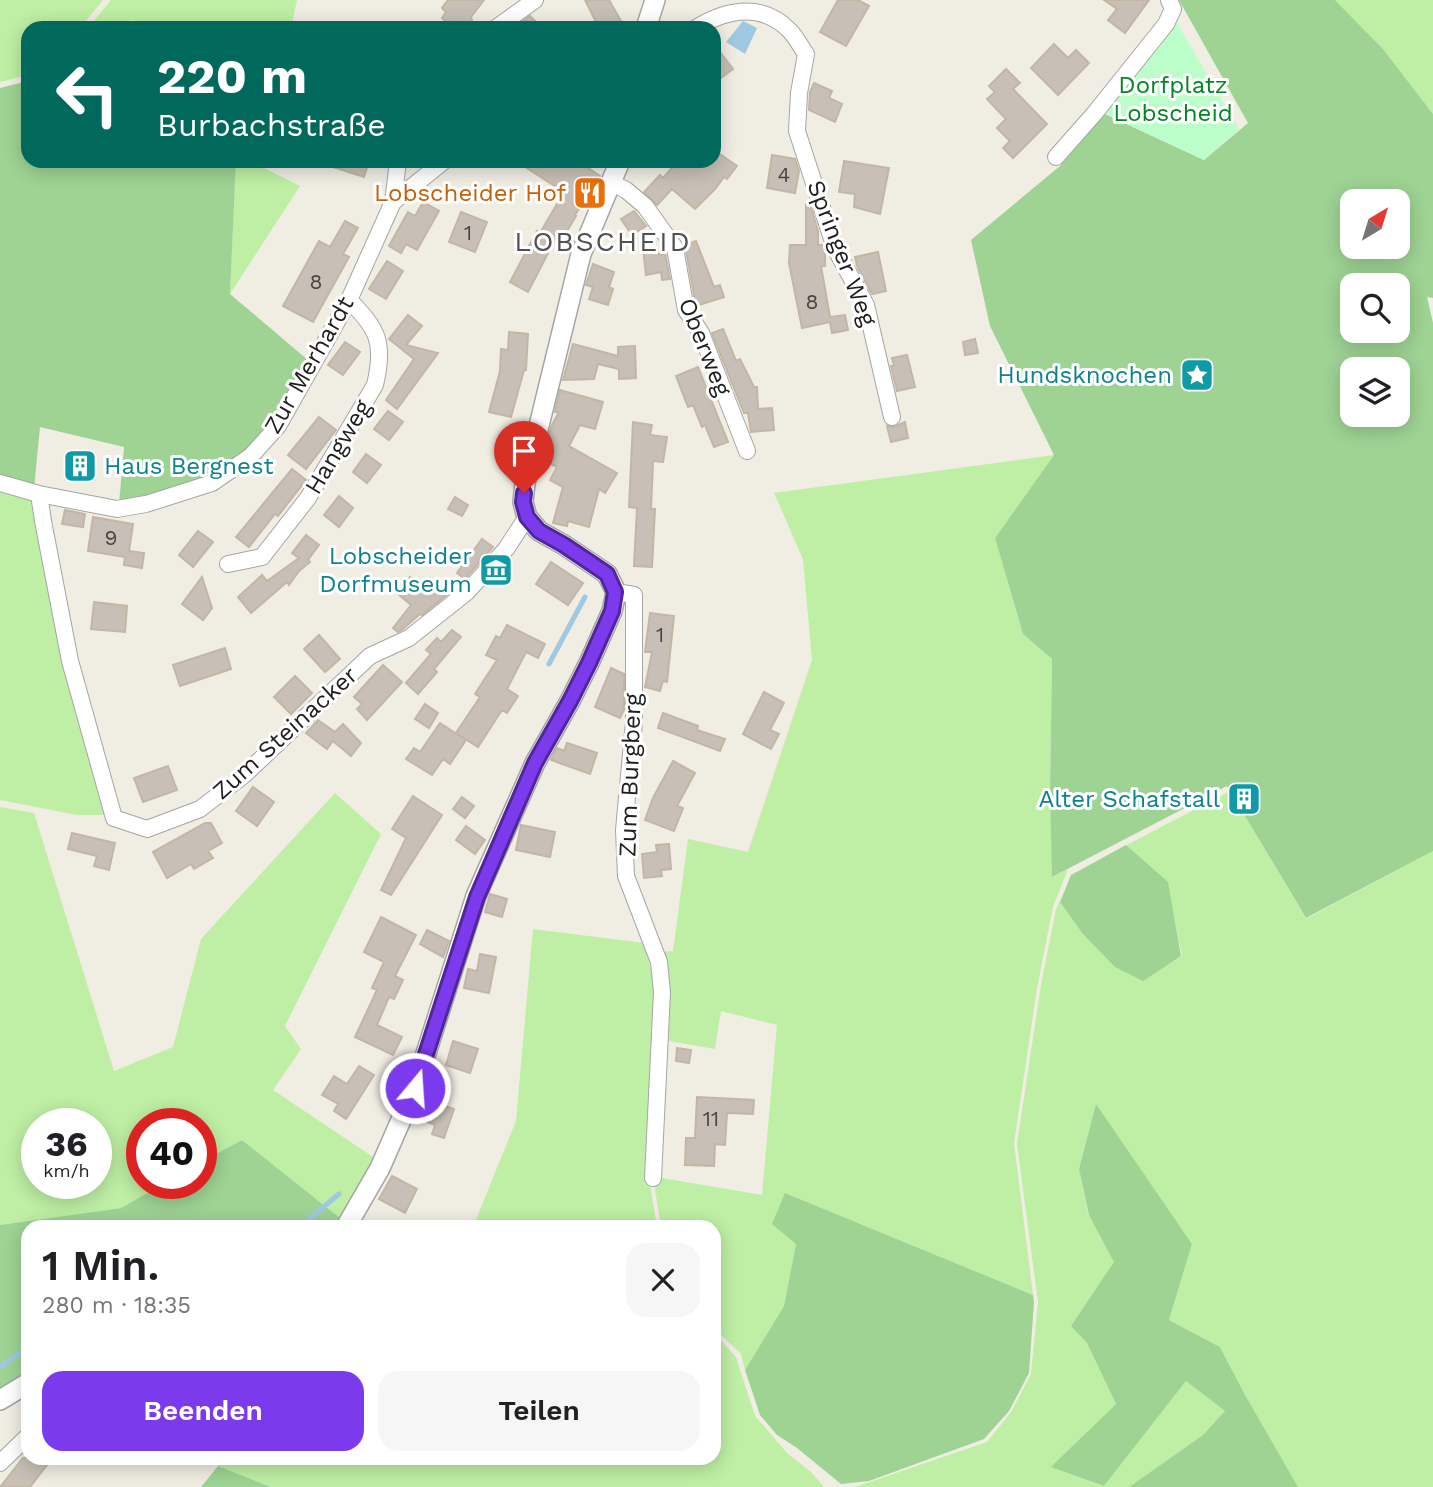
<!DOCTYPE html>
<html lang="de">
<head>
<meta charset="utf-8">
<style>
  :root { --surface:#fff; --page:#f6f6f6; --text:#202124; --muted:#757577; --accent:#7c3aed }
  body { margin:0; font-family:"Work Sans",sans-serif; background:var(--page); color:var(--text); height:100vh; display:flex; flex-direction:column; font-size:26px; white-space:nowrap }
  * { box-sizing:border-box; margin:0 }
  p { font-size:23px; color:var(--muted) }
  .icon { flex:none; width:38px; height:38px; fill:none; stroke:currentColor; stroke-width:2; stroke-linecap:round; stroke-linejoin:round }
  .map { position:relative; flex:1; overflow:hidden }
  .sheet { position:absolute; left:21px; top:1220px; width:700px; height:245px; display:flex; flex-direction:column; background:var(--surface); border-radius:21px; box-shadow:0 4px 18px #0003 }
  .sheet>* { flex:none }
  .hud { position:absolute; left:21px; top:21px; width:700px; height:147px; border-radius:21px; box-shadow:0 4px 18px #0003; background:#00695c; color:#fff; overflow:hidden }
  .needle { width:46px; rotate:38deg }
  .controls { position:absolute; left:1340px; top:189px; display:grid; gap:14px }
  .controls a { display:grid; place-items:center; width:70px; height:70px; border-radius:14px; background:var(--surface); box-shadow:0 4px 18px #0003; font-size:35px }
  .speed { position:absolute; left:21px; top:1108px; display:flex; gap:14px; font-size:35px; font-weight:700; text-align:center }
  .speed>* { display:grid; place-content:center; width:91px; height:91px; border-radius:50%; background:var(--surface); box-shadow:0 4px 18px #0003; line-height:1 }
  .speed small { font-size:18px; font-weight:400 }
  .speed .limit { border:10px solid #d22; background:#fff; color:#111 }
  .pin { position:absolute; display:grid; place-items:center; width:60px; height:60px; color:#fff; margin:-72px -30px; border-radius:50% 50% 50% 0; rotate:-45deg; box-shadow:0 0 7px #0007 }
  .pin .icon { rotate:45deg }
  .me { position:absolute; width:77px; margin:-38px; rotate:18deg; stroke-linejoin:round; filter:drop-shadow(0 0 5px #0008) }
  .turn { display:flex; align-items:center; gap:24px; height:147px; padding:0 21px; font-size:32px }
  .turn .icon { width:91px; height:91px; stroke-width:2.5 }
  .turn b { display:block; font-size:49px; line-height:60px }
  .round { display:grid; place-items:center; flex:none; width:74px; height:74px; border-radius:21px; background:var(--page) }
  .overview { display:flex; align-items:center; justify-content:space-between; height:119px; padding:0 21px }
  h1 { font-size:42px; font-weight:600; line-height:52px }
  .action { display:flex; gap:14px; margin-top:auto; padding:14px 21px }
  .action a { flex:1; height:80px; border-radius:21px; background:var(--accent); color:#fff; font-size:28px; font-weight:600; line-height:80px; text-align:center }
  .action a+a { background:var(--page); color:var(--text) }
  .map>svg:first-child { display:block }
  .grass { fill:#beefa4; fill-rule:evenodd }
  .forest { fill:#9ed394; fill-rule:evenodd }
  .park { fill:#bcfeca }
  .water { fill:#9fc9e1 }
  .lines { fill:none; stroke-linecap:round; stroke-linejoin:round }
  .stream { stroke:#9fc9e1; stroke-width:5 }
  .building { fill:#c8c0b6; stroke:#c3b6a4; stroke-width:2 }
  .minor-casing { stroke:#a5a5a5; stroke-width:18 }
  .tertiary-casing { stroke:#a5a5a5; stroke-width:22 }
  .minor { stroke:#fff; stroke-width:16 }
  .tertiary { stroke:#fff; stroke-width:19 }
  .route-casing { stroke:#51269a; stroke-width:18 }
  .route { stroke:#7c3aed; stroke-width:12 }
  .labels { text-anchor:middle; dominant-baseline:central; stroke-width:6; stroke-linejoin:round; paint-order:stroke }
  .number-label { font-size:21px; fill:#484644 }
  .park-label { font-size:24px; fill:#02861f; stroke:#fff }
  .food-label { font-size:24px; fill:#c56008; stroke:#fff; text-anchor:end }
  .street-label { font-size:24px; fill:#1e1e1e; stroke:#fff }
  .culture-label { font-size:24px; fill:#0d838f; stroke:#fff; text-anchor:end }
  .quarter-label { font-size:28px; letter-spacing:2px; fill:#515151; stroke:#fff }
</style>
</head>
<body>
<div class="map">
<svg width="1433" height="1487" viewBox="0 0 1433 1487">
  <rect width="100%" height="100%" fill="#f0ede3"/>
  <path class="grass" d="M 0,0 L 103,0 L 80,28 L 28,28 L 28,75 L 0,82 Z
    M 111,0 L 297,0 L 291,28 L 151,28 L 132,20 L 126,28 L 88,28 Z
    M 1335,0 L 1433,0 L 1433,114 L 1383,49 Z
    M 236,161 L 259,161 L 258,165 L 300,186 L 230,294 Z
    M 1054,455 L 995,538 L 1023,634 L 1052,659 L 1050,793 L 1053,877 L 1068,869 L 1053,907 L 1037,988 L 1014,1143 L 1033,1295 L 785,1193 L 796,1244 L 784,1306 L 745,1370 L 741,1354 L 714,1328 L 714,1227 L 661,1227 L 655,1190 L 656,1177 L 762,1195 L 777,1025 L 721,1011 L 715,1049 L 663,1040 L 661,952 L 673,951 L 688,839 L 748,852 L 812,660 L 803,559 L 774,493 Z
    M 0,486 L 37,496 L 111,815 L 77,815 L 0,800 Z
    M 1230,791 L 1306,919 L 1433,851 L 1433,1487 L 1298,1487 L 1244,1393 L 1220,1347 L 1169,1320 L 1192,1244 L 1096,1105 L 1079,1169 L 1088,1213 L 1115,1262 L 1071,1326 L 1087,1343 L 1116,1404 L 1052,1467 L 1104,1486 L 1186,1381 L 1225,1411 L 1203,1435 L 1129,1487 L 855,1487 L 987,1442 L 1011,1412 L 1031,1374 L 1038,1302 L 1017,1144 L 1041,985 L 1056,909 L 1060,901 L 1081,932 L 1115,966 L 1143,980 L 1182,956 L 1167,882 L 1125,846 Z
    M 335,793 L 381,834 L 285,1026 L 301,1049 L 273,1090 L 376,1159 L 340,1218 L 242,1140 L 201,1162 L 201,1124 L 142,1124 L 142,1183 L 165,1183 L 121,1208 L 0,1225 L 0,807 L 34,813 L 114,1071 L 173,1047 L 201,939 ZM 37,1124 L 96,1124 L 96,1183 L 37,1183 Z
    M 533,929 L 644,943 L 657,992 L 651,1190 L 657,1227 L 473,1227 L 516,1121 Z
    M 714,1333 L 736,1357 L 755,1416 L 787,1453 L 811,1472 L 824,1487 L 271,1487 L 218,1466 L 231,1458 L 714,1458 Z"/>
  <path class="forest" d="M 1179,0 L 1335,0 L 1383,49 L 1433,114 L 1433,298 L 1427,297 L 1433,323 L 1433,851 L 1306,918 L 1227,786 L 1052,877 L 1050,793 L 1052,659 L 1023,634 L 995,538 L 1054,455 L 990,326 L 971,240 L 1060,166 L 1105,114 L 1204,160 L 1248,123 ZM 1353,201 L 1398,201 L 1398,247 L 1353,247 ZM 1353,285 L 1398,285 L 1398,331 L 1353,331 ZM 1353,369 L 1398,369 L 1398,415 L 1353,415 Z
    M 28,81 L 28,161 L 236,161 L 230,294 L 309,361 L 276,425 L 210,480 L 119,504 L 124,447 L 40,427 L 34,489 L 0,479 L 0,88 Z
    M 1126,845 L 1168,882 L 1181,956 L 1143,981 L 1115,967 L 1082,933 L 1060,902 L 1071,875 Z
    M 1096,1104 L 1192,1244 L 1169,1320 L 1220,1347 L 1244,1393 L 1298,1487 L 1129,1487 L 1203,1435 L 1225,1411 L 1186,1381 L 1104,1486 L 1051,1467 L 1116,1404 L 1087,1343 L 1071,1326 L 1114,1262 L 1089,1215 L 1079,1169 Z
    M 242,1140 L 340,1218 L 328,1227 L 28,1227 L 28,1373 L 0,1391 L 0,1225 L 121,1208 L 165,1183 L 201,1183 L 201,1162 Z
    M 785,1193 L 1033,1295 L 1034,1302 L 1029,1373 L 1009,1411 L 984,1439 L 869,1481 L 841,1484 L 797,1448 L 777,1435 L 760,1415 L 745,1370 L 784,1306 L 796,1244 L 772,1224 Z
    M 218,1466 L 271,1487 L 201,1487 Z"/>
  <path class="park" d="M 1177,23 L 1239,129 L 1204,160 L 1105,114 Z"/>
  <path class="water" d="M 743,21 L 757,28 L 745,54 L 726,42 Z"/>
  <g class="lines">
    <path class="stream" d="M 549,664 L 585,597
      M 300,1227 L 339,1194
      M 0,1367 L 28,1348"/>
  </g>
  <path class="building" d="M 448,0 L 484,0 L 471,17 L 474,28 L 454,28 L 442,18 L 446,12 L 442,8 Z
    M 585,0 L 609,0 L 625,28 L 599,28 Z
    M 838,0 L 858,0 L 869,6 L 846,46 L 820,32 Z
    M 1104,0 L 1149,0 L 1125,33 L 1108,20 L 1117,9 Z
    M 530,16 L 542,28 L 514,28 Z
    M 714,44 L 733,69 L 714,83 Z
    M 1054,44 L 1068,58 L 1076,50 L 1089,63 L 1058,95 L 1031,68 Z
    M 1006,69 L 1020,83 L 1013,89 L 1047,124 L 1013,158 L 1003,148 L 1010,141 L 997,128 L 1006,119 L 987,99 L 995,92 L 989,86 Z
    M 814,83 L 832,91 L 829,98 L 842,104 L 835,122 L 809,110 L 810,92 Z
    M 714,150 L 737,166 L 727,179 L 724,177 L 715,189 L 695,209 L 672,189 L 657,205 L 644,192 L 660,175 L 663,178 L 678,161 L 714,161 Z
    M 772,155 L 795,159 L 799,171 L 795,193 L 767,188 Z
    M 325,161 L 369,161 L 364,177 L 324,164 Z
    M 516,161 L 578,161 L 600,176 L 575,215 L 576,216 L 566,233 L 560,230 L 528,292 L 510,282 L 537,231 L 540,233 L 564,192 Z
    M 844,161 L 889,168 L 880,214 L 854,207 L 855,194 L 839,192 Z
    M 423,202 L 439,211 L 417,250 L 406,244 L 401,253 L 389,246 L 408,212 L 415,216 Z
    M 806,204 L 810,204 L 818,231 L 818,245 L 823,245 L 825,251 L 825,266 L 821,266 L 830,317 L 845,315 L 848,330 L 832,333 L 830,322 L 802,328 L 789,263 L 790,245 L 806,245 Z
    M 634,211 L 646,226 L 632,235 L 621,219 Z
    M 461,212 L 487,222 L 475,252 L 449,242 Z
    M 345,221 L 358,228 L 343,254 L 349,257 L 313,322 L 283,306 L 319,241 L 330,247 Z
    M 696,241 L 714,287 L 720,285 L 724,297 L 696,306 L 685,245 Z
    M 658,248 L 659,255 L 665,253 L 670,279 L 662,280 L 661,272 L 646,275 L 643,249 Z
    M 878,252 L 886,291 L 872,294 L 857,266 L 855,257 Z
    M 387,261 L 403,271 L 386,299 L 369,289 Z
    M 593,264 L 614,272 L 609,287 L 613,289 L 608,305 L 589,299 L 593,287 L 586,285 Z
    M 408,315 L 422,326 L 406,345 L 438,353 L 397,409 L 386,400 L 414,359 L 389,339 Z
    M 723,329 L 736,361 L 740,359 L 754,387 L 757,387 L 758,409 L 772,408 L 774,430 L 751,432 L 748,413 L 744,413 L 712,333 Z
    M 509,332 L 528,334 L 526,370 L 524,370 L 511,417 L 489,412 L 500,371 L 501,349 L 508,350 Z
    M 975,339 L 978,353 L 965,355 L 963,342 Z
    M 345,342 L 360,352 L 343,375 L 328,365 Z
    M 573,344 L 618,356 L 618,347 L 635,346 L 636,378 L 619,379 L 619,369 L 598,364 L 594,379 L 563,380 Z
    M 907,355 L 915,387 L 897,391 L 891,366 L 894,366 L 892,358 Z
    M 698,367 L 728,442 L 714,447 L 705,425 L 702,427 L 693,405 L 688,407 L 676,376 Z
    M 560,390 L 603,402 L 595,429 L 580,425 L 569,446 L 617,473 L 605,493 L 599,489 L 589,527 L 568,521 L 567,526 L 553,523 L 563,487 L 550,480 L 557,467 L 543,460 L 549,444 L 547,443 L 552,425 L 559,412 L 555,412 Z
    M 388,411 L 403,422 L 389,440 L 374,429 Z
    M 319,417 L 336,430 L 306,469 L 288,455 Z
    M 633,422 L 652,425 L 650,435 L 667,437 L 663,462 L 653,461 L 651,509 L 655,509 L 652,567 L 634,566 L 637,508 L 629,507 Z
    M 905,422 L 908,438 L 891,442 L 887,426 L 894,427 Z
    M 75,452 L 90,456 L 85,480 L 69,477 Z
    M 366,454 L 381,465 L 367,483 L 353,472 Z
    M 292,469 L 306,480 L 278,516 L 275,514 L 249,547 L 236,537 Z
    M 339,496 L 353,508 L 339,527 L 324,515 Z
    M 455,497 L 468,505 L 462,516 L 448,509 Z
    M 65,510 L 85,514 L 83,527 L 62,524 Z
    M 93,517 L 133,524 L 129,551 L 144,553 L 142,568 L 124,565 L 125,557 L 88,551 Z
    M 198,531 L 213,542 L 193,567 L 179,555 Z
    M 306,535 L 319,545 L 308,560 L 310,562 L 299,571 L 289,585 L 287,582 L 251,613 L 238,597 L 262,575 L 267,581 L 299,558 L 292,553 Z
    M 482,539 L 493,547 L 465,579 L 457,573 Z
    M 551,562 L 583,583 L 568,605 L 536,584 Z
    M 202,577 L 212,608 L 203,620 L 182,604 Z
    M 410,577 L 422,588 L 430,578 L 449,593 L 422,615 L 420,614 L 403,629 L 398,632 L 393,628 L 411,605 L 397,593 Z
    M 94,602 L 127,606 L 125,632 L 91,629 Z
    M 650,613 L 674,616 L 667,682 L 663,681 L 660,691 L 645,687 L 652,652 L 645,652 Z
    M 507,625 L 545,644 L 538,658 L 526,652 L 507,689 L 518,696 L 507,713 L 502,710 L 478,747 L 456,733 L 480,697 L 475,694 L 497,660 L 486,655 L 496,636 L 500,638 Z
    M 452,630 L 461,637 L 434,669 L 437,672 L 418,694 L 406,683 L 431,654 L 426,650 L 437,638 L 441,642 Z
    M 319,635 L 340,659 L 325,672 L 304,649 Z
    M 225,648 L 231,669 L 180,686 L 173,665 Z
    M 383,665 L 402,682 L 367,720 L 357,709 L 362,704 L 354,697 Z
    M 611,668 L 624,674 L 624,710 L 620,718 L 595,707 Z
    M 295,676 L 312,693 L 291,714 L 274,697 Z
    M 764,692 L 784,703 L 770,730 L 779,734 L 771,749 L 743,734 Z
    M 425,704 L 438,713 L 429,728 L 415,719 Z
    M 663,713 L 698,726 L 697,730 L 725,739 L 720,751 L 658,728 Z
    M 318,720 L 335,732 L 343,724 L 361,743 L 351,756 L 333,741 L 327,749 L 306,733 Z
    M 440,723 L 466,740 L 450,764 L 443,759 L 432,775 L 406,759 L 414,748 L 420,752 Z
    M 567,743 L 597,753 L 590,774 L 551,760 L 557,748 L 564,751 Z
    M 673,761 L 695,773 L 677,806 L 683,808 L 674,831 L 645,820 L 653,798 Z
    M 168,766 L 177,790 L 143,802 L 134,778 Z
    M 1244,784 L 1258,807 L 1246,815 L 1230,791 Z
    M 253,787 L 274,802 L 257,826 L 236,811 Z
    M 413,796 L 442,815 L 391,895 L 381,890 L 406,838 L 392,829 Z
    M 462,797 L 474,806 L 465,818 L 453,809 Z
    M 205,823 L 211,823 L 222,843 L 208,851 L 213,858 L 194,869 L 191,864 L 167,878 L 153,852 Z
    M 521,825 L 555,832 L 550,857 L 516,850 Z
    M 466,826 L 485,840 L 475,854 L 456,840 Z
    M 72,833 L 115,843 L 109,870 L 94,866 L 97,856 L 68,849 Z
    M 669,844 L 671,869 L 661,870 L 662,876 L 644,878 L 642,854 L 657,852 L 656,845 Z
    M 490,894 L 507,899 L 502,917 L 485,912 Z
    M 381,917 L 416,935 L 395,976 L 403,980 L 394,999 L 389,997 L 377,1025 L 402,1037 L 393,1055 L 355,1037 L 377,990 L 372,988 L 384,962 L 364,952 Z
    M 427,930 L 449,941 L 443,957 L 420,944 Z
    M 480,954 L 496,957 L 489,993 L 464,988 L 468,969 L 477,971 Z
    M 453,1041 L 478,1049 L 470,1073 L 446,1065 Z
    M 677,1048 L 691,1050 L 689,1063 L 676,1061 Z
    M 359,1066 L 374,1075 L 346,1119 L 334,1111 L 338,1104 L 322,1095 L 334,1076 L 347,1084 Z
    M 697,1097 L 754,1100 L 753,1114 L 727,1113 L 725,1145 L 715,1144 L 714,1166 L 685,1165 L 686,1138 L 695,1138 Z
    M 434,1102 L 454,1109 L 444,1138 L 432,1134 L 435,1125 L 427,1122 Z
    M 392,1176 L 417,1189 L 405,1213 L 379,1199 Z
    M 23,1458 L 37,1458 L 47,1465 L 30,1487 L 0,1487 Z"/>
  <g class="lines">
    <defs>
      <path id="minor" d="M 496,28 L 535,0
        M 696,28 C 727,9 762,2 790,31 C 796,37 801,47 806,54 L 799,93 L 797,131 L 835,248 L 866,305 L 892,417
        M 1056,157 L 1094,114 L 1166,24 L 1173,9 L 1169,0
        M 612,183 L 626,190 L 645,206 L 675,248 L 686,310 L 701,333 L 747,451
        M 393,202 L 398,161
        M 0,483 L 39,494 L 117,509 L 146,504 L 212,483 L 251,456 L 278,426 L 349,300 L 393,202 L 444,161
        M 39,494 L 43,521 L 70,661 L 114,818 L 147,829 L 200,809 L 244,775 L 370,656 L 409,638 L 467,592 L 506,549 L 527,517
        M 228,564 L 262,557 L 308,498 L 375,385 C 385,343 378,329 349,300
        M 616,592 L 634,595 L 634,722 L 624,830 L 626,876 L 659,962 L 662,992 L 653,1178
        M 0,1463 L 28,1436"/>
      <path id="tertiary" d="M 646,28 L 655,0
        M 346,1227 L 380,1168 L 415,1088 L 476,896 L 535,763 L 570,701 L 589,663 L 612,611 L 616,592 L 607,574 L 564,545 L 539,531 L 527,517 L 523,502 L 525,483 L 581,254 L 620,161
        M 0,1400 L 28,1383"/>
    </defs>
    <use href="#minor" class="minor-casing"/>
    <use href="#tertiary" class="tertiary-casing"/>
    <use href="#minor" class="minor"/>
    <use href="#tertiary" class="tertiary"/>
  </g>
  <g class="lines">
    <defs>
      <path id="route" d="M 415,1088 L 477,897 L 535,763 L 570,701 L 589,663 L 612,611 L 615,592 L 607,574 L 564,545 L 539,531 L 527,517 L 523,502 L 524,493"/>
    </defs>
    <use href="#route" class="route-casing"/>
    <use href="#route" class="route"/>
  </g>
  <defs>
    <symbol id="restaurant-square" viewBox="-11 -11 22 22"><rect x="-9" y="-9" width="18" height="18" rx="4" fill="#e8710a" stroke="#fff"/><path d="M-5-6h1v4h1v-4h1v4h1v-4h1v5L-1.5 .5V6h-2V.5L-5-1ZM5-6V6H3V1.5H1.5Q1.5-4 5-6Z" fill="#fff"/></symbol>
    <symbol id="sight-square" viewBox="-11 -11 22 22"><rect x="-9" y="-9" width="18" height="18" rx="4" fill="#0f9aa8" stroke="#fff"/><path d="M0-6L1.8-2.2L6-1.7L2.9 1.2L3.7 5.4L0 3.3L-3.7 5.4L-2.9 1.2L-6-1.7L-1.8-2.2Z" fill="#fff"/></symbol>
    <symbol id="building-square" viewBox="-11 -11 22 22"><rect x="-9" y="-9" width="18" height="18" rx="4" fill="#0f9aa8" stroke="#fff"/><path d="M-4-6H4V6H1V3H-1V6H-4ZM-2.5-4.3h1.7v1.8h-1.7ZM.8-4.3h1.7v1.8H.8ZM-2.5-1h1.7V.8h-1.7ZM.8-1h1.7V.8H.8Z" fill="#fff"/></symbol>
    <symbol id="museum-square" viewBox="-11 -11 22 22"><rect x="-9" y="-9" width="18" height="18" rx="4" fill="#0f9aa8" stroke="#fff"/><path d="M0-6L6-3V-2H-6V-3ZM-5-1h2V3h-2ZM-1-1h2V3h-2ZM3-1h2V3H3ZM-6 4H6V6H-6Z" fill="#fff"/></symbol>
  </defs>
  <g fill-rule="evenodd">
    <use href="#restaurant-square" x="571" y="174" width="38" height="38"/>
    <use href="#sight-square" x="1178" y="356" width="38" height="38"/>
    <use href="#building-square" x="61" y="447" width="38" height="38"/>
    <use href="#museum-square" x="477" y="551" width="38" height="38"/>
    <use href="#building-square" x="1225" y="780" width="38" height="38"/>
  </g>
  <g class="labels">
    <g class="number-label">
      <text x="784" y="174">4</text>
      <text x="468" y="232">1</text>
      <text x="316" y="281">8</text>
      <text x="812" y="301">8</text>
      <text x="111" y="537">9</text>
      <text x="660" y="634">1</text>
      <text x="711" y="1118">11</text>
    </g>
    <g class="park-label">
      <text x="1173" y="85">Dorfplatz<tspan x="1173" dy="28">Lobscheid</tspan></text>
    </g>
    <g class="food-label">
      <text x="566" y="193">Lobscheider Hof</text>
    </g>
    <g class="street-label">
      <text transform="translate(842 253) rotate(69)">Springer Weg</text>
      <text transform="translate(705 347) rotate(68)">Oberweg</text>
      <text transform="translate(309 365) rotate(-60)">Zur Merhardt</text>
      <text transform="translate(338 447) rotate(-59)">Hangweg</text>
      <text transform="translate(285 733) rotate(-42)">Zum Steinacker</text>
      <text transform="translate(630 775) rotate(-88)">Zum Burgberg</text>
    </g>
    <g class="culture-label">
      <text x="1172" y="375">Hundsknochen</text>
      <text x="104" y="466" text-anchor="start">Haus Bergnest</text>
      <text x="472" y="556">Lobscheider<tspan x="472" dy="28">Dorfmuseum</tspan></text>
      <text x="1220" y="799">Alter Schafstall</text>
    </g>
    <g class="quarter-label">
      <text x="603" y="241">LOBSCHEID</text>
    </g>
  </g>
</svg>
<div class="controls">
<a><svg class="needle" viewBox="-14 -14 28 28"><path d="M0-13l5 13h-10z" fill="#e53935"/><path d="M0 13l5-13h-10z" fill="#757577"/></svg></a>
<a><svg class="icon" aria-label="search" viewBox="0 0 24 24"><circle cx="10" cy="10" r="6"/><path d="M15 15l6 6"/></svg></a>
<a><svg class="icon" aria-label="layers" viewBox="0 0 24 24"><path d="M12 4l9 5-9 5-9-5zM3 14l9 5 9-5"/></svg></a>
</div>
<div class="speed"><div>36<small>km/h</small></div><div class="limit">40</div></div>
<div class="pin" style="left:524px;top:493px;background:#d93025"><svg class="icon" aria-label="arrive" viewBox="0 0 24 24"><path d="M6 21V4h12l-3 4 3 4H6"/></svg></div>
<svg class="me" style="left:415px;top:1088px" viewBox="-20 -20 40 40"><circle r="17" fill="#7c3aed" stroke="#fff" stroke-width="3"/><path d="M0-11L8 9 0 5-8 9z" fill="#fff"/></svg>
<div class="hud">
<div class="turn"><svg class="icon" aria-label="left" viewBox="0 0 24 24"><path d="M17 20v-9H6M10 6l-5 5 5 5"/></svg><div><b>220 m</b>Burbachstraße</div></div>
</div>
<section class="sheet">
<div class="overview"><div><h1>1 Min.</h1><p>280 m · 18:35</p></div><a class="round"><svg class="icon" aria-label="close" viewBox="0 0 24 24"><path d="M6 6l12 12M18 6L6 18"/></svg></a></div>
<div class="action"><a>Beenden</a><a>Teilen</a></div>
</section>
</div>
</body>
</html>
